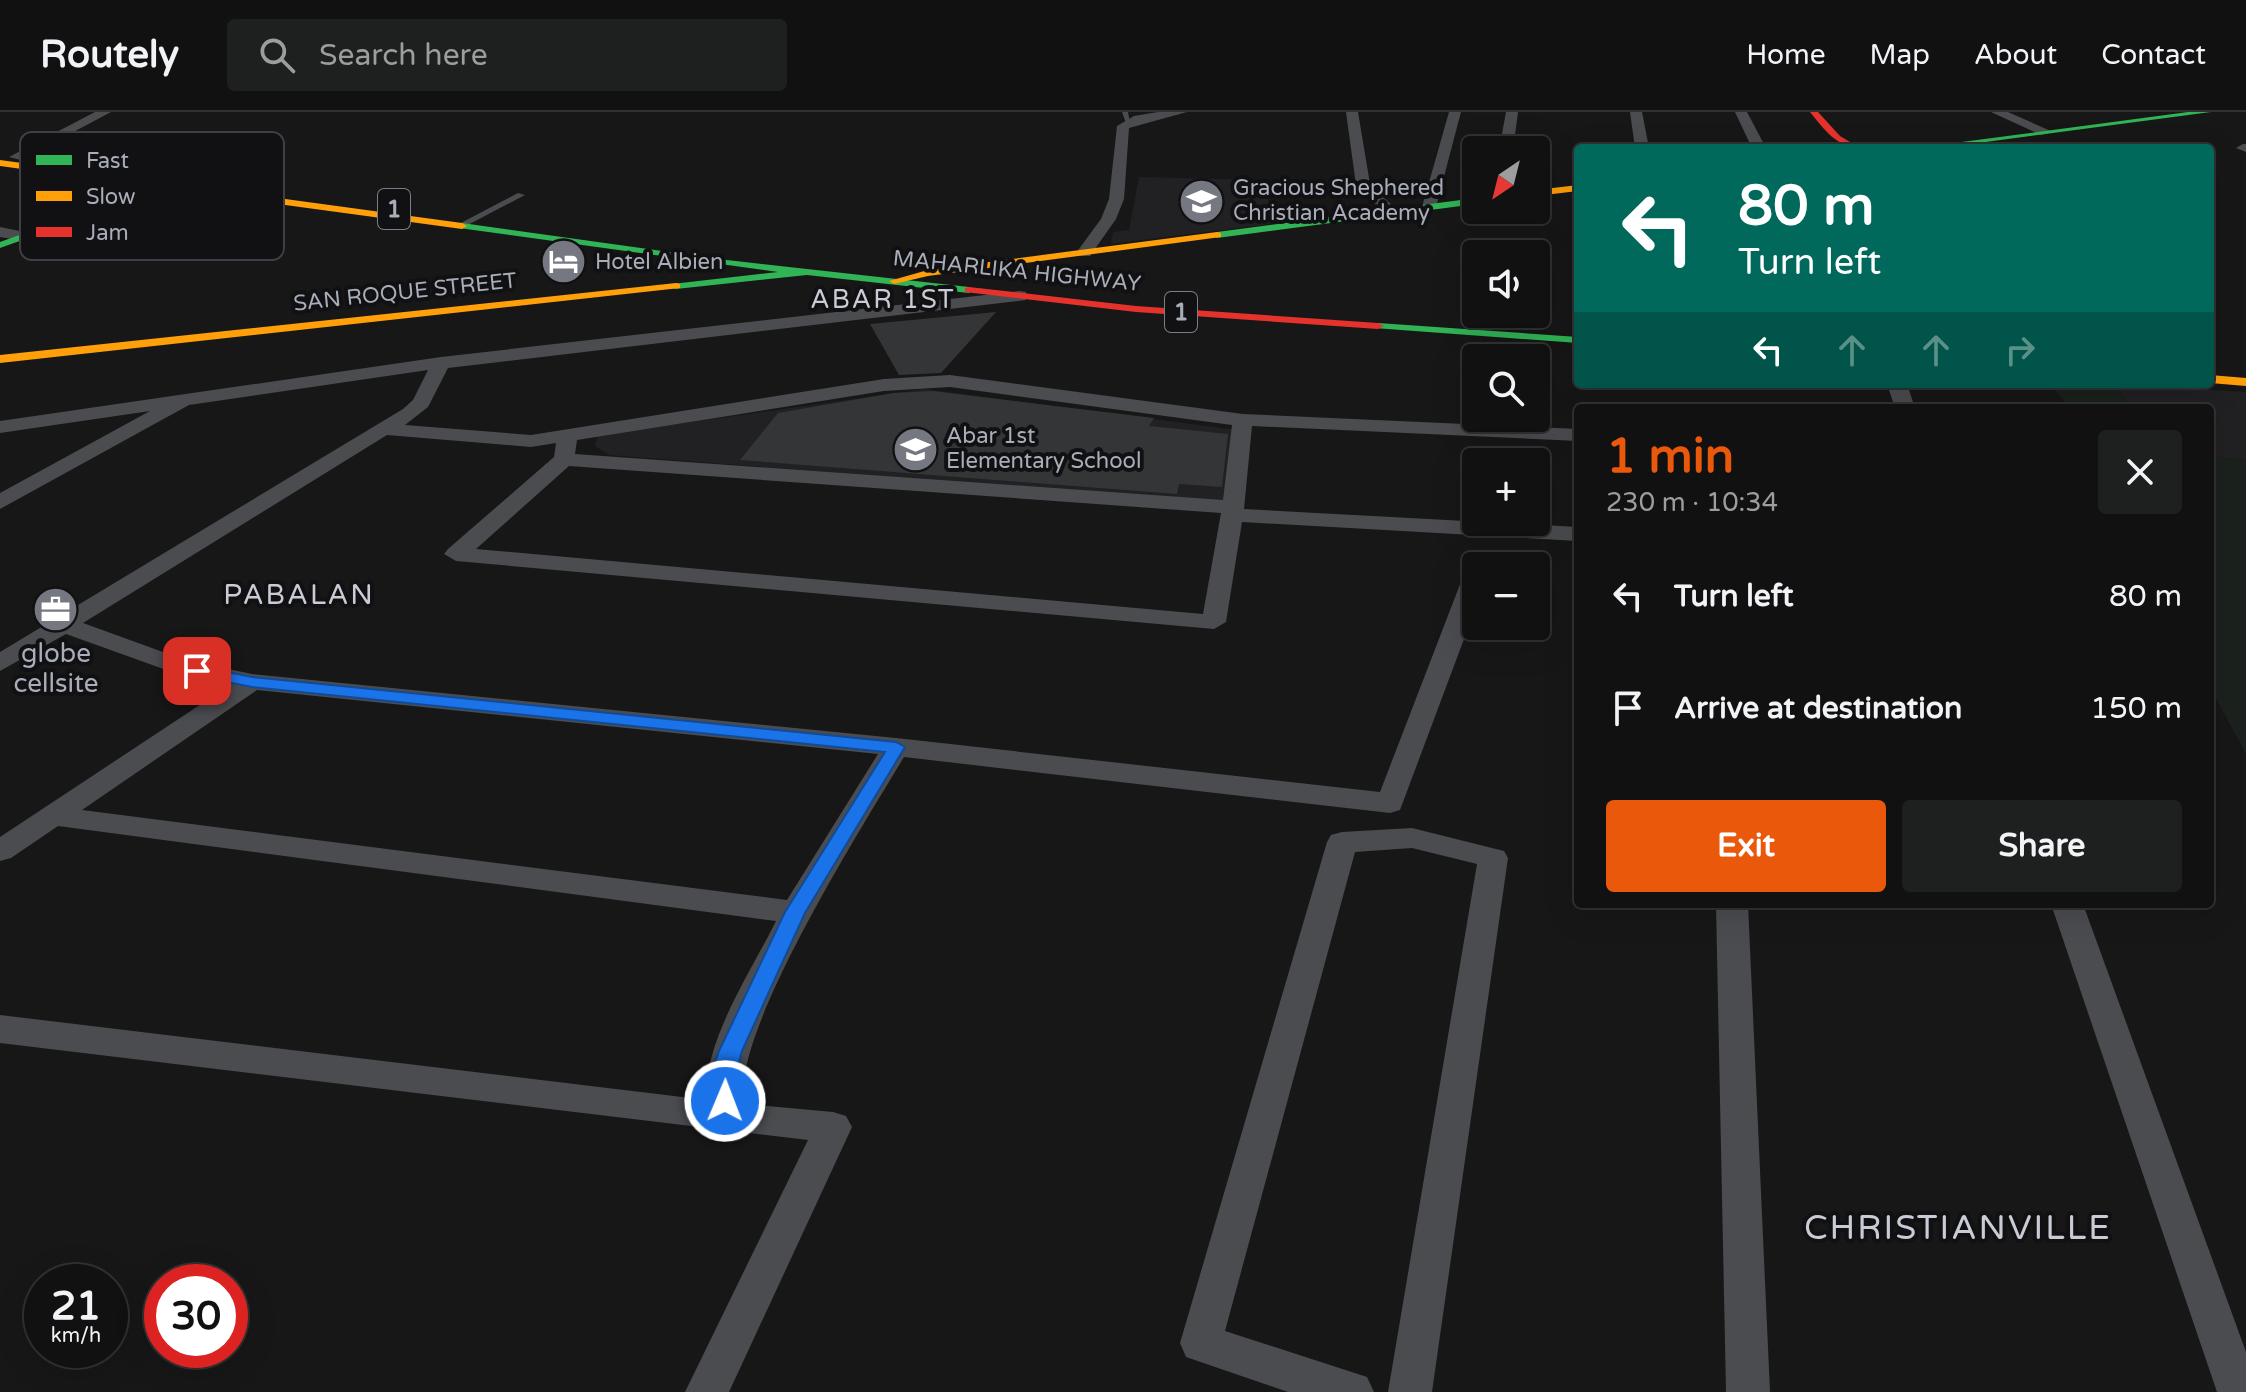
<!DOCTYPE html>
<html lang="en">
<head>
<meta charset="utf-8">
<style>
  :root { --surface:#111; --page:#1e1f1f; --text:#f1f3f6; --muted:#9c9d9f; --line:#303131; --accent:#ea580c }
  body { margin:0; font-family:"Varela Round",sans-serif; background:var(--page); color:var(--text); height:100vh; display:flex; flex-direction:column; font-size:30px; white-space:nowrap }
  * { box-sizing:border-box; margin:0 }
  p { font-size:26px; color:var(--muted) }
  .icon { flex:none; width:44px; height:44px; fill:none; stroke:currentColor; stroke-width:2; stroke-linecap:round; stroke-linejoin:round }
  .map { position:relative; flex:1; overflow:hidden }
  .sheet { position:absolute; left:1574px; top:292px; width:640px; height:504px; display:flex; flex-direction:column; background:var(--surface); border-radius:8px; box-shadow:0 8px 32px #0002,0 0 0 2px var(--line) }
  .sheet>* { flex:none }
  .guide { position:absolute; left:1574px; top:32px; width:640px; height:244px; border-radius:8px; box-shadow:0 8px 32px #0002,0 0 0 2px var(--line); background:#00695c; color:#fff; overflow:hidden }
  .needle { width:52px; rotate:215deg }
  .tools { position:absolute; left:1462px; top:24px; display:grid; gap:16px }
  .tools a { display:grid; place-items:center; width:88px; height:88px; border-radius:8px; background:var(--surface); box-shadow:0 8px 32px #0002,0 0 0 2px var(--line); font-size:40px }
  .speed { position:absolute; left:24px; top:1152px; display:flex; gap:16px; font-size:40px; font-weight:700; text-align:center }
  .speed>* { display:grid; place-content:center; width:104px; height:104px; border-radius:50%; background:var(--surface); box-shadow:0 8px 32px #0002,0 0 0 2px var(--line); line-height:1 }
  .speed small { font-size:20px; font-weight:400 }
  .speed .limit { border:12px solid #d22; background:#fff; color:#111 }
  .pin { position:absolute; display:grid; place-items:center; width:68px; height:68px; color:#fff; margin:-34px; border-radius:16px; box-shadow:0 4px 12px #0006 }
  .me { position:absolute; width:88px; margin:-44px; rotate:1deg; stroke-linejoin:round; filter:drop-shadow(0 0 6px #0008) }
  .turn { display:flex; align-items:center; gap:28px; height:168px; padding:0 32px; font-size:36px }
  .turn .icon { width:104px; height:104px; stroke-width:2.5 }
  .turn b { display:block; font-size:56px; line-height:68px }
  .lanes { display:flex; align-items:center; height:76px; padding:0 32px; background:#0003; justify-content:center; gap:40px; direction:ltr }
  .lanes .off { opacity:.35 }
  .round { display:grid; place-items:center; flex:none; width:84px; height:84px; border-radius:8px; background:var(--page) }
  .summary { display:flex; align-items:center; justify-content:space-between; height:136px; padding:0 32px }
  h1 { font-size:48px; font-weight:800; line-height:60px; color:var(--accent) }
  .action { display:flex; gap:16px; margin-top:auto; padding:16px 32px }
  .action a { flex:1; height:92px; border-radius:8px; background:var(--accent); color:#fff; font-size:32px; font-weight:800; line-height:92px; text-align:center }
  .action a+a { background:var(--page); color:var(--text) }
  ul { padding:0; list-style:none }
  li { display:flex; align-items:center; gap:24px; height:112px; padding:0 32px }
  li div { flex:1 }
  li b { display:block; font-size:30px }
  li em { font-style:normal }
  header { display:flex; align-items:center; gap:48px; box-sizing:border-box; height:112px; padding:0 40px; background:var(--surface); border-bottom:2px solid var(--line) }
  header strong { font-size:38px }
  nav { display:flex; gap:44px; margin-inline-start:auto; font-size:28px }
  .search { width:560px; height:72px; background:var(--page); display:flex; align-items:center; gap:20px; box-sizing:border-box; padding:0 28px; border-radius:8px; color:var(--muted); font-size:30px }
  .map>svg:first-child { display:block }
  .built { fill:#212124 }
  .green { fill:#1b211c }
  .building { fill:#343537 }
  .lines { fill:none; stroke-linecap:round; stroke-linejoin:round }
  .lane { fill:#4b4c50; fill-rule:evenodd }
  .street { fill:#4b4c50; fill-rule:evenodd }
  .fast { fill:#30b455; fill-rule:evenodd }
  .slow { fill:#ff9f0a; fill-rule:evenodd }
  .jam { fill:#e5322d; fill-rule:evenodd }
  .route { fill:#1a73e8; stroke:#114b97; stroke-width:2 }
  .labels { text-anchor:middle; dominant-baseline:central; stroke-width:8; stroke-linejoin:round; paint-order:stroke }
  .far-poi-label { font-size:22px; fill:#a8adb8; stroke:#111113; text-anchor:start }
  .far-street-label { font-size:22px; fill:#a8adb8; stroke:#111113 }
  .shield { fill:#111113; stroke:#7b7e86; stroke-width:2 }
  .shield-label { font-size:24px; font-weight:bold; fill:#a8adb8 }
  .far-quarter-label { font-size:26px; letter-spacing:2px; fill:#c9ccd4; stroke:#111113 }
  .poi-label { font-size:26px; fill:#a8adb8; stroke:#111113 }
  .neighbourhood-label { font-size:28px; letter-spacing:2px; fill:#c9ccd4; stroke:#111113 }
  .near-neighbourhood-label { font-size:34px; letter-spacing:2px; fill:#c9ccd4; stroke:#111113 }
  .key { fill:#111113; stroke:#3e4045; stroke-width:2 }
  .key-label { font-size:22px; fill:#a8adb8 }
</style>
</head>
<body>
<header>
<strong>Routely</strong>
<div class="search"><svg class="icon" aria-label="search" viewBox="0 0 24 24"><circle cx="10" cy="10" r="6"/><path d="M15 15l6 6"/></svg>Search here</div>
<nav><a>Home</a><a>Map</a><a>About</a><a>Contact</a></nav>
</header>
<div class="map">
<svg width="2246" height="1280" viewBox="0 0 2246 1280">
  <rect width="100%" height="100%" fill="#171717"/>
  <path class="built" d="M 1139,65 L 1261,68 L 1277,111 L 1111,132 L 1113,120 L 1129,118 Z
    M 2113,272 L 2246,280 L 2246,348 L 2210,345 L 2210,296 L 2132,296 Z
    M 925,277 L 1237,318 L 1225,391 L 609,343 L 595,334 L 598,323 Z"/>
  <path class="green" d="M 2051,272 L 2113,272 L 2132,296 L 2069,296 Z
    M 2210,345 L 2246,348 L 2246,642 L 2210,575 Z"/>
  <path class="building" d="M 996,200 L 941,261 L 899,263 L 870,212 Z
    M 933,279 L 1154,306 L 1149,314 L 1228,322 L 1222,375 L 1179,372 L 1177,382 L 740,348 L 778,301 L 893,281 Z"/>
  <g class="lines">
    <path class="lane" d="M 1122,0 L 1128,0 L 1130,11 L 1126,11 Z
      M 518,81 L 525,83 L 462,116 L 455,114 Z"/>
    <path class="street" d="M 95,0 L 111,0 L 21,48 L 9,45 Z
      M 1158,0 L 1187,0 L 1129,16 L 1124,87 L 1116,107 L 1090,144 L 1078,144 L 1076,141 L 1101,107 L 1109,87 L 1117,14 L 1134,4 Z
      M 1346,0 L 1358,0 L 1370,72 L 1396,97 L 1396,103 L 1386,103 L 1356,73 Z
      M 1449,0 L 1461,0 L 1436,95 L 1429,99 L 1422,95 Z
      M 1506,0 L 1518,0 L 1513,38 L 1499,38 Z
      M 1630,0 L 1642,0 L 1649,36 L 1635,36 Z
      M 1735,0 L 1747,0 L 1766,36 L 1752,36 Z
      M 1991,0 L 2008,0 L 2053,20 L 2041,23 Z
      M 2243,32 L 2246,32 L 2246,40 L 2236,36 Z
      M 0,115 L 29,121 L 32,124 L 24,129 L 0,125 Z
      M 1020,179 L 1026,180 L 1026,188 L 448,256 L 428,295 L 405,313 L 531,323 L 884,267 L 950,263 L 1243,302 L 1578,317 L 1578,329 L 1252,314 L 1244,397 L 1578,415 L 1578,429 L 1242,410 L 1226,510 L 1214,517 L 456,449 L 444,442 L 448,437 L 554,345 L 556,331 L 531,335 L 387,323 L 83,511 L 185,548 L 252,562 L 896,626 L 1380,680 L 1464,462 L 1476,455 L 1476,495 L 1400,698 L 1390,701 L 904,645 C 867,707 726,929 745,992 L 833,1000 L 846,1004 L 852,1015 L 729,1280 L 685,1280 L 808,1028 L 0,931 L 0,903 L 707,988 C 701,933 752,858 776,809 L 58,714 L 11,746 L 0,749 L 0,725 L 230,573 L 169,559 L 66,522 L 0,559 L 0,540 L 403,297 L 413,288 L 428,258 L 189,293 L 0,397 L 0,381 L 150,299 L 0,321 L 0,309 L 441,245 ZM 950,275 L 1232,313 L 1223,388 L 575,342 L 577,328 L 884,279 ZM 569,354 L 1221,401 L 1203,502 L 476,437 ZM 257,578 L 878,642 L 787,788 L 82,698 Z
      M 1887,272 L 1907,272 L 1915,296 L 1895,296 Z
      M 1412,716 L 1504,739 L 1508,746 L 1432,1280 L 1388,1280 L 1477,752 L 1412,736 L 1355,740 L 1225,1219 L 1367,1265 L 1374,1280 L 1288,1280 L 1186,1245 L 1180,1231 L 1327,730 L 1331,723 L 1342,720 Z
      M 1716,792 L 1748,792 L 1770,1280 L 1726,1280 Z
      M 2051,792 L 2083,792 L 2246,1240 L 2246,1280 L 2217,1280 Z"/>
    <path class="fast" d="M 2188,0 L 2211,0 L 1941,36 L 1916,36 Z
      M 181,65 L 184,70 L 0,136 L 0,130 Z
      M 1476,86 L 1476,92 L 1217,126 L 1212,123 L 1217,120 Z
      M 462,111 L 727,148 L 969,175 L 974,178 L 969,181 L 807,163 L 676,177 L 672,176 L 672,172 L 778,160 L 459,116 L 457,114 Z
      M 1378,211 L 1578,225 L 1578,231 L 1374,216 L 1374,212 Z"/>
    <path class="slow" d="M 0,48 L 462,111 L 467,114 L 462,117 L 0,54 Z
      M 1578,73 L 1578,79 L 1536,84 L 1536,78 Z
      M 1217,120 L 1221,121 L 1221,125 L 928,164 L 894,172 L 889,169 L 928,158 Z
      M 676,171 L 680,172 L 680,176 L 0,251 L 0,243 Z
      M 2210,263 L 2246,266 L 2246,274 L 2210,271 Z"/>
    <path class="jam" d="M 1810,0 L 1818,0 L 1840,24 L 1860,36 C 1837,36 1824,17 1810,0 Z
      M 969,175 L 1136,194 L 1378,211 L 1384,214 L 1378,217 L 1136,200 L 965,180 L 965,176 Z"/>
  </g>
  <path class="route" d="M 197,554 L 252,565 L 896,630 L 905,635 L 805,801 L 742,939 C 735,957 742,979 734,996 L 725,999 L 717,996 C 708,979 712,956 719,939 L 785,800 L 885,640 L 252,575 L 191,563 L 191,556 Z"/>
  <defs>
    <symbol id="school-disc" viewBox="-11 -11 22 22"><circle r="9.5" fill="#757880" stroke="#111113"/><path d="M0-5L7-2L0 1L-7-2ZM-4 1L0 2.5L4 1V4Q0 6-4 4Z" fill="#fff"/></symbol>
    <symbol id="hotel-disc" viewBox="-11 -11 22 22"><circle r="9.5" fill="#757880" stroke="#111113"/><path d="M-6-4.5h1.5V1H6V5H4.5V3h-9V5H-6ZM-4 0a1.8 1.8 0 1 1 3.6 0ZM.5 0V-2.5h3Q6-2.5 6 0Z" fill="#fff"/></symbol>
    <symbol id="office-disc" viewBox="-11 -11 22 22"><circle r="9.5" fill="#757880" stroke="#111113"/><path d="M-6-3h4V-5.5h4V-3h4V5H-6ZM-1-4.5V-3h2v-1.5ZM-6 0V1H6V0Z" fill="#fff"/></symbol>
  </defs>
  <g fill-rule="evenodd">
    <use href="#school-disc" x="1176" y="64" width="51" height="51"/>
    <use href="#hotel-disc" x="538" y="124" width="51" height="51"/>
    <use href="#school-disc" x="890" y="312" width="51" height="51"/>
    <use href="#office-disc" x="30" y="472" width="51" height="51"/>
  </g>
  <g class="labels">
    <g class="far-poi-label">
      <text x="1233" y="76">Gracious Shephered<tspan x="1233" dy="25">Christian Academy</tspan></text>
      <text x="595" y="150">Hotel Albien</text>
      <text x="946" y="324">Abar 1st<tspan x="946" dy="25">Elementary School</tspan></text>
    </g>
    <g class="far-street-label">
      <text transform="translate(1017 159) rotate(6)">MAHARLIKA HIGHWAY</text>
      <text transform="translate(405 180) rotate(-6)">SAN ROQUE STREET</text>
    </g>
    <g class="shield">
      <rect x="378" y="77" width="32" height="40" rx="6"/>
      <rect x="1165" y="180" width="32" height="40" rx="6"/>
    </g>
    <g class="shield-label">
      <text x="394" y="97">1</text>
      <text x="1181" y="200">1</text>
    </g>
    <g class="far-quarter-label">
      <text x="883" y="187">ABAR 1ST</text>
    </g>
    <g class="poi-label">
      <text x="56" y="541">globe<tspan x="56" dy="30">cellsite</tspan></text>
    </g>
    <g class="neighbourhood-label">
      <text x="299" y="483">PABALAN</text>
    </g>
    <g class="near-neighbourhood-label">
      <text x="1958" y="1116">CHRISTIANVILLE</text>
    </g>
  </g>
  <rect x="20" y="20" width="264" height="128" rx="12" class="key"/>
  <rect x="36" y="43" width="36" height="10" fill="#30b455"/>
  <rect x="36" y="79" width="36" height="10" fill="#ff9f0a"/>
  <rect x="36" y="115" width="36" height="10" fill="#e5322d"/>
  <g class="key-label">
    <text x="86" y="56">Fast</text>
    <text x="86" y="92">Slow</text>
    <text x="86" y="128">Jam</text>
  </g>
</svg>
<div class="tools">
<a><svg class="needle" viewBox="-14 -14 28 28"><path d="M0-13l5 13h-10z" fill="#e53935"/><path d="M0 13l5-13h-10z" fill="#9c9d9f"/></svg></a>
<a><svg class="icon" aria-label="sound" viewBox="0 0 24 24"><path d="M4 9h4l5-4v14l-5-4H4zM17 9q2 3 0 6"/></svg></a>
<a><svg class="icon" aria-label="search" viewBox="0 0 24 24"><circle cx="10" cy="10" r="6"/><path d="M15 15l6 6"/></svg></a>
<a>+</a>
<a>−</a>
</div>
<div class="speed"><div>21<small>km/h</small></div><div class="limit">30</div></div>
<div class="pin" style="left:197px;top:559px;background:#d93025"><svg class="icon" aria-label="arrive" viewBox="0 0 24 24"><path d="M6 21V4h12l-3 4 3 4H6"/></svg></div>
<svg class="me" style="left:725px;top:989px" viewBox="-20 -20 40 40"><circle r="17" fill="#1a73e8" stroke="#fff" stroke-width="3"/><path d="M0-11L8 9 0 5-8 9z" fill="#fff"/></svg>
<div class="guide">
<div class="turn"><svg class="icon" aria-label="left" viewBox="0 0 24 24"><path d="M17 20v-9H6M10 6l-5 5 5 5"/></svg><div><b>80 m</b>Turn left</div></div>
<div class="lanes"><svg class="icon" aria-label="left" viewBox="0 0 24 24"><path d="M17 20v-9H6M10 6l-5 5 5 5"/></svg><svg class="icon off" aria-label="ahead" viewBox="0 0 24 24"><path d="M12 20V5M6 11l6-6 6 6"/></svg><svg class="icon off" aria-label="ahead" viewBox="0 0 24 24"><path d="M12 20V5M6 11l6-6 6 6"/></svg><svg class="icon off" aria-label="right" viewBox="0 0 24 24"><path d="M7 20v-9h11M14 6l5 5-5 5"/></svg></div>
</div>
<section class="sheet">
<div class="summary"><div><h1>1 min</h1><p>230 m · 10:34</p></div><a class="round"><svg class="icon" aria-label="close" viewBox="0 0 24 24"><path d="M6 6l12 12M18 6L6 18"/></svg></a></div>
<ul>
<li><svg class="icon" aria-label="left" viewBox="0 0 24 24"><path d="M17 20v-9H6M10 6l-5 5 5 5"/></svg><div><b>Turn left</b></div><em>80 m</em></li>
<li><svg class="icon" aria-label="arrive" viewBox="0 0 24 24"><path d="M6 21V4h12l-3 4 3 4H6"/></svg><div><b>Arrive at destination</b></div><em>150 m</em></li>
</ul>
<div class="action"><a>Exit</a><a>Share</a></div>
</section>
</div>
</body>
</html>
